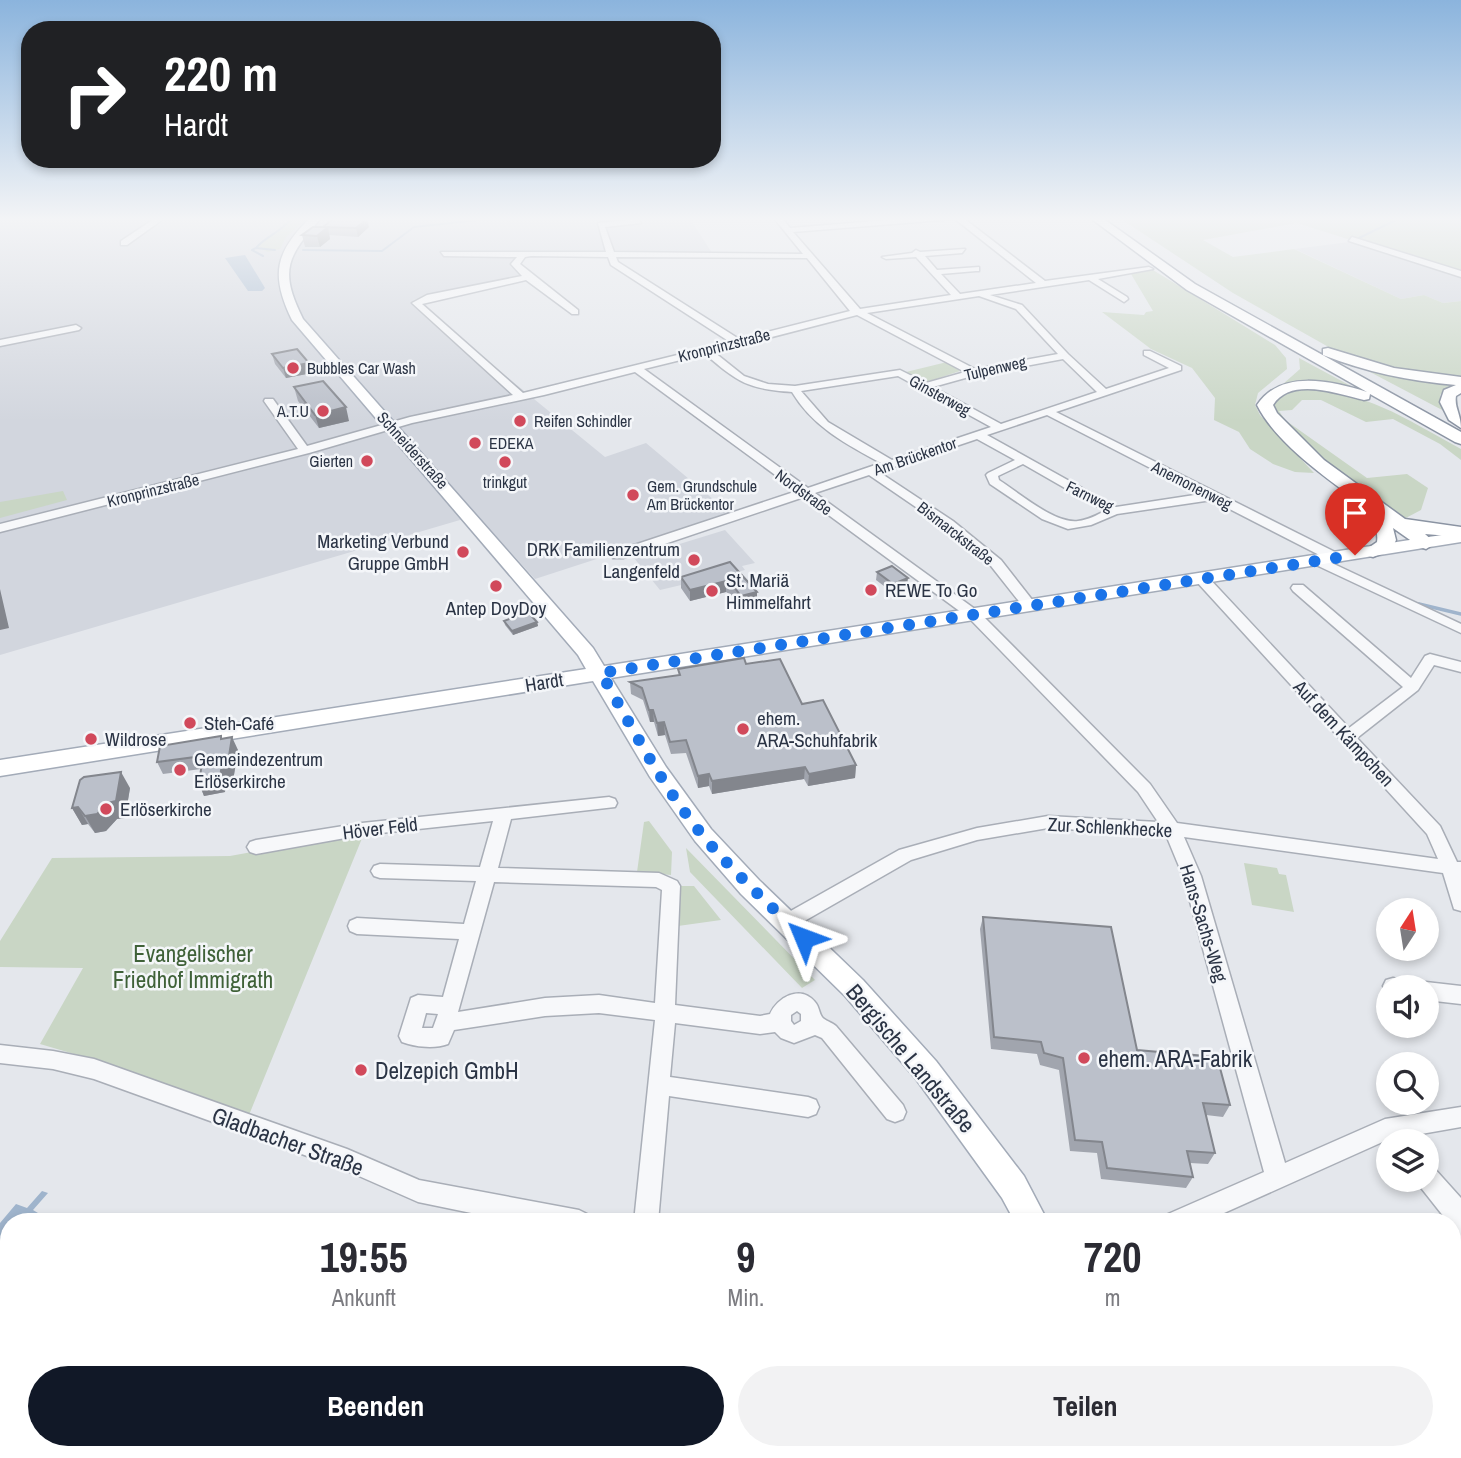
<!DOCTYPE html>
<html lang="de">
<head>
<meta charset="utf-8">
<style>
  :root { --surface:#fff; --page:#f2f2f3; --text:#2b2b33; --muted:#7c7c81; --accent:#111827 }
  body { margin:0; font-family:"Archivo Narrow",sans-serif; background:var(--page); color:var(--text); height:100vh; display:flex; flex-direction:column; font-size:26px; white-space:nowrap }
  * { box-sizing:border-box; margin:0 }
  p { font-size:23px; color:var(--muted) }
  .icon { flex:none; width:38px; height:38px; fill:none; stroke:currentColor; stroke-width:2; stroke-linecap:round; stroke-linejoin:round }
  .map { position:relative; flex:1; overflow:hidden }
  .sheet { position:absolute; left:0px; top:1213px; width:1461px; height:247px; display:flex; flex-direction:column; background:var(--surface); border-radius:28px 28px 0 0; box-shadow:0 4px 10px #0003 }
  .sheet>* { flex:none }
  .guide { position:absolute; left:21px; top:21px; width:700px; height:147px; border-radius:28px; box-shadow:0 4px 10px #0003; background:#202124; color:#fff; overflow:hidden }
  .needle { width:46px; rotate:12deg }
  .tools { position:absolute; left:1376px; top:898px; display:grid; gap:14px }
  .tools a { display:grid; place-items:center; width:63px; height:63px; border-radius:50%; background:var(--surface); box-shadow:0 4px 10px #0003; font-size:35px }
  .pin { position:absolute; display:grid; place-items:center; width:60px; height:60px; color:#fff; margin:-72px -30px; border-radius:50% 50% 50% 0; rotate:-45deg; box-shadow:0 0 7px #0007 }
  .pin .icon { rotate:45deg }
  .me { position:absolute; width:77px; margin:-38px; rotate:314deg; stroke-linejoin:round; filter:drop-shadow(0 0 5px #0008) }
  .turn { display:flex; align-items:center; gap:24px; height:147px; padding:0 28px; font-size:32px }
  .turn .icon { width:91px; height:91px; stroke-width:2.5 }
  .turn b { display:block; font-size:49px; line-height:60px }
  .eta { display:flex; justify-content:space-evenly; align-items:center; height:119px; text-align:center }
  .eta b { font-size:42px; font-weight:700; line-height:49px }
  .action { display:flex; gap:14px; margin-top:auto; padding:14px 28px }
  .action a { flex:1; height:80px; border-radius:42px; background:var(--accent); color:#fff; font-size:28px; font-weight:700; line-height:80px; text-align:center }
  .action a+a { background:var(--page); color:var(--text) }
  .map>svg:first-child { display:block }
  .built { fill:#d2d6de }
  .green { fill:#c9d6c5 }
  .water { fill:#9fb4cc }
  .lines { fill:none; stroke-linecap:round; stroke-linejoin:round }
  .stream-far2 { stroke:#9fb4cc; stroke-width:2 }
  .stream-far1 { stroke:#9fb4cc; stroke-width:3.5 }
  .stream { stroke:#9fb4cc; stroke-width:5 }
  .minor-casing { stroke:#a9aeb7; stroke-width:3 }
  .major-casing { stroke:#a3abb8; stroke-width:3 }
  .highway-casing { stroke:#8b94a3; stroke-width:3 }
  .minor { fill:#f7f8fa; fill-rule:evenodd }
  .major { fill:#fff; fill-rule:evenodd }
  .highway { fill:#fff; fill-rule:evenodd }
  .wall { fill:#a1a5ae }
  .shaded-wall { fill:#83868d }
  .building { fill:#bbc0ca; stroke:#83868d; stroke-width:2 }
  .route { stroke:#1a73e8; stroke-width:12; stroke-dasharray:0 21.6 }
  .poi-dot { fill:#d1495b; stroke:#f4f6f9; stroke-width:2.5 }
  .labels { text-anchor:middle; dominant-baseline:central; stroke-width:5; stroke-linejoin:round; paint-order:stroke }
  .far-street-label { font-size:16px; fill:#2b3445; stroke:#f4f6f9 }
  .far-poi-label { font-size:16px; fill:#2b3445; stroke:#f4f6f9; text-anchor:start }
  .poi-label { font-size:19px; fill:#2b3445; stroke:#f4f6f9; text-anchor:start }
  .street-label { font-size:19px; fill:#2b3445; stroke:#f4f6f9 }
  .near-park-label { font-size:23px; fill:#3f6138; stroke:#f4f6f9 }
  .near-street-label { font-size:23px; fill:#2b3445; stroke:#f4f6f9 }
  .near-poi-label { font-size:23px; fill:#2b3445; stroke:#f4f6f9; text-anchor:start }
</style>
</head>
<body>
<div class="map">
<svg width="1461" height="1458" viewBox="0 0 1461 1458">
  <rect width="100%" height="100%" fill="#e4e7ec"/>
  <path class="built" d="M 0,217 L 689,217 L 712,253 L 510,251 L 526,277 L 413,300 L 605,457 L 646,443 L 732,515 L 535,579 L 477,515 L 0,655 Z
    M 1357,241 L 1461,275 L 1461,301 L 1443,303 L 1424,295 L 1401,299 L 1295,249 Z
    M 725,530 L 755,563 L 742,566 L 745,570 L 660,590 L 634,558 Z"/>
  <path class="green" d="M 1118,217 L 1461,217 L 1461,275 L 1297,223 L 1203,240 L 1233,257 L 1294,249 L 1401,299 L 1424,295 L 1443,303 L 1461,301 L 1461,380 L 1357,363 L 1233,293 Z
    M 290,219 L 306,219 L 286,237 L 280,249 L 268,252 L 257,247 Z
    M 1153,270 L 1275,345 L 1286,358 L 1287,369 L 1258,393 L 1255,405 L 1260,415 L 1314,473 L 1295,472 L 1273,464 L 1250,449 L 1239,432 L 1214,420 L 1215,398 L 1192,368 L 1151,349 L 1102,312 L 1144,315 L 1146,312 L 1153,311 L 1131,274 Z
    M 1299,358 L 1362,392 L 1298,383 L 1283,384 L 1300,369 Z
    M 947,362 L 960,371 L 927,382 L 906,372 Z
    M 1370,372 L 1381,373 L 1461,385 L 1448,388 L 1440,395 L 1446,412 Z
    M 1298,388 C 1367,391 1402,417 1461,449 L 1461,460 L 1440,444 L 1393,419 L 1366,422 L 1321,400 L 1302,400 L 1292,410 L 1279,411 L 1285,420 L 1367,478 L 1407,474 L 1428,488 L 1421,510 L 1402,520 L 1325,464 L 1276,415 L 1271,406 L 1274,397 Z
    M 63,491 L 67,500 L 0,518 L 0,502 Z
    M 649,821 L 672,852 L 671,875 L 637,872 L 644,822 Z
    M 365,831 L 249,1115 L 98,1061 L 40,1044 L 83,968 L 0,967 L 0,941 L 52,858 L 230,856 Z
    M 686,848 L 815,980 L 802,988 L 690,872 Z
    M 1244,863 L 1277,868 L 1279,874 L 1286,875 L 1294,912 L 1252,905 Z
    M 681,886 L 694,886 L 721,920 L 678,926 Z
    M 0,1358 L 9,1364 L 9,1451 L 944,1453 L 941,1458 L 0,1458 Z"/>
  <path class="water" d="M 245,255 L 265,288 L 262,291 L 248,291 L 225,258 Z
    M 42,1191 L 48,1193 L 33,1210 L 38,1213 L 34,1219 L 38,1221 L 9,1222 L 9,1256 L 0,1267 L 0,1223 L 16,1204 L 27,1208 Z"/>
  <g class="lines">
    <path class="stream-far2" d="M 1357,239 L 1402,217
      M 256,248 L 252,250 L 263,256
      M 275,250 L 256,248 C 266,236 280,233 291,219
      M 303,250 L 382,251 L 414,227 L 507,217"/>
    <path class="stream-far1" d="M 1419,604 L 1461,614"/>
    <path class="stream" d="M 0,1318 L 9,1319"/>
    <defs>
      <path id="minor" d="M 157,217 L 166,217 L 127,245 L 121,245 L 121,241 Z
        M 773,217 L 781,217 L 790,228 L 925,217 L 962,217 L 1045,281 L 1149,267 L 1153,269 L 1098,279 L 1127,297 L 1128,299 L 1124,302 L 1089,280 L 990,295 L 1022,305 L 1068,354 L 1106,389 L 1169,368 L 1144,355 L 1144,351 L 1150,351 L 1181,366 L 1181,370 L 1056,412 L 1341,555 L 1341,561 L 1331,561 L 1212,500 L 1117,514 L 1091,525 L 1068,529 L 1042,519 L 990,484 L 986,475 L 988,473 L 1015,460 L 977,439 L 879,472 L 953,521 L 1001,560 L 1037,606 L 1030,610 L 1025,609 L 991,566 L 945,527 L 869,475 L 815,493 L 979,612 L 1150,784 L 1177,823 L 1438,859 L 1427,834 L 1196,581 L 1196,575 L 1206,575 L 1349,728 L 1403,687 L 1293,591 L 1291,588 L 1293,585 L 1303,585 L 1411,678 L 1425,656 L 1430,654 L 1461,662 L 1461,672 L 1434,665 L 1418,690 L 1357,738 L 1440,826 L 1457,862 L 1461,862 L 1461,911 L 1454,909 L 1443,873 L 1184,837 L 1201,876 L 1285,1163 L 1385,1119 L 1461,1107 L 1461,1127 L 1387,1140 L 1204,1222 L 1164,1222 L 1168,1214 L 1264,1172 L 1183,876 L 1166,835 L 1048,828 L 977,840 L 911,860 L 794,927 L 787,930 L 780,927 L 778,922 L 780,917 L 899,850 L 977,828 L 1048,816 L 1158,822 L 1138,792 L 969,618 L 804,497 L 623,558 L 613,558 L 613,552 L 797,491 L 635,372 L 544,395 L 412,423 L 309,453 L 0,532 L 0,524 L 298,449 L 264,401 L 265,399 L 273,399 L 307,446 L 410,417 L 513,395 L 412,303 L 427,295 L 522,276 L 511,264 L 517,257 L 444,256 L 441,252 L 606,252 L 598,223 L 638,219 L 641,223 L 605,227 L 614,252 L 803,254 ZM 955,219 L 1036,283 L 960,294 L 941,274 L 976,271 L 979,271 L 979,267 L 937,270 L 925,256 L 962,253 L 965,249 L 920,252 L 916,250 L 912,253 L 882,257 L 886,259 L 916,257 L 951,295 L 860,309 L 793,232 ZM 531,256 L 608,257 L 611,265 L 730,342 L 523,393 L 422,304 L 526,280 L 572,314 L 578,314 L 578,310 L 520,264 L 525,257 ZM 616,257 L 807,258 L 850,311 L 739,339 L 618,262 ZM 979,296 L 1016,309 L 1058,354 L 975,369 L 867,313 ZM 857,315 L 965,372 L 926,383 L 900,370 L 795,386 L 768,384 L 744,376 L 714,352 ZM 705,354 C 738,382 747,389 792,392 C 813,427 846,444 881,463 L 808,488 L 644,369 ZM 1063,359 L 1097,392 L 1001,424 L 933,387 L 976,375 ZM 898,376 L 991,427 L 892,460 L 828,422 L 801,391 ZM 1047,415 L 1201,494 L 1116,507 L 987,435 ZM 1023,464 L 1105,511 C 1097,515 1088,520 1078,521 C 1055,524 1019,493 999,480 L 998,476 Z
        M 1352,237 L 1461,271 L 1461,277 L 1349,241 Z
        M 76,325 L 81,328 L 79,330 L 0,346 L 0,340 Z
        M 1319,557 L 1461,624 L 1461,633 L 1314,564 L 1314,558 Z
        M 609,797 L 615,799 L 617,803 L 615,807 L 511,819 L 498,868 L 659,873 L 677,881 L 680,886 L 675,1005 L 760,1016 L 770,1014 C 777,998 800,984 815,1002 C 819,1006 819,1013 822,1017 C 824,1020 833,1023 836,1026 L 903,1105 L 906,1112 L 903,1119 L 895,1122 L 887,1119 L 822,1038 L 815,1035 L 794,1043 L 781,1038 L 775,1032 L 760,1034 L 675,1023 L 670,1077 L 808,1097 L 816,1100 L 819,1107 L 816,1114 L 808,1117 L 669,1096 L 658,1222 L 634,1222 L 655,1020 L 599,1013 L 545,1016 L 454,1030 L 448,1044 C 435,1049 415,1047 402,1042 L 399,1036 L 411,998 L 418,995 L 443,997 L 459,939 L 357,934 L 350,931 L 348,926 L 350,921 L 357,918 L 464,924 L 476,881 L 380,878 L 374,876 L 371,871 L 374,866 L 380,864 L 480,867 L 493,821 L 362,835 L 256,854 L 250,852 L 247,847 L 250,842 L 256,840 L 362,823 ZM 494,882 L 656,887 L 662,890 L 655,1003 L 599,995 L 545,998 L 458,1012 ZM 797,1011 L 801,1014 L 801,1021 L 794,1025 L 791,1021 L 791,1015 ZM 426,1013 L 438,1014 L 433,1028 L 422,1028 Z
        M 1393,978 L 1406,981 L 1409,987 L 1388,987 L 1386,992 L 1383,986 L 1386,980 Z
        M 1426,982 L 1461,986 L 1461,1004 L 1426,1000 L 1426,987 L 1418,987 Z
        M 0,1045 L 53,1051 L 94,1059 L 347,1149 L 419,1180 L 579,1210 L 587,1214 L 591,1222 L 515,1222 L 418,1202 L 343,1169 L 94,1079 L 53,1069 L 0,1063 Z
        M 1426,1165 L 1434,1168 L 1461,1198 L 1461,1241 L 1453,1237 L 1452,1222 L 1448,1222 L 1418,1184 L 1416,1180 L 1426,1180 Z
        M 1452,1299 L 1461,1299 L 1461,1325 L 1452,1325 Z"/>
      <path id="major" d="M 311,217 L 322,217 C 288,256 278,269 303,319 L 593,648 L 604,666 L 1461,532 L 1461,542 L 611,678 L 666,767 L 711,829 L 759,880 L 863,980 L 936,1061 L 1024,1176 L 1048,1222 L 1015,1222 L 1002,1198 L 916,1079 L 845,996 L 741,894 L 695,841 L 650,777 L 593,681 L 0,776 L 0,760 L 586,669 L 578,655 L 292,320 C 270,275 275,252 311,217 Z
        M 1128,1451 L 1164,1451 L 1167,1458 L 1131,1458 Z"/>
      <path id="highway" d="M 1089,217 L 1101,217 L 1195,284 L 1461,432 L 1461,444 L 1455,442 L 1370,394 L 1369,399 L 1364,400 C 1338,394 1291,376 1273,405 L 1277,413 L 1324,460 L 1405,519 L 1461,527 L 1461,537 L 1425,534 L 1435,543 L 1426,549 L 1420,547 L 1393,528 L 1396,540 L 1392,549 L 1373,557 L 1366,555 L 1364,551 L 1377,542 C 1379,528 1371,521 1363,511 L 1366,507 C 1331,481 1277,445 1257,405 C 1281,369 1331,381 1367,392 L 1187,290 Z
        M 1328,348 L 1394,368 L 1461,377 L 1461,393 L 1456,396 C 1454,407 1461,414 1461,428 L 1449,420 L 1440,402 L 1444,390 L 1456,385 C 1410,381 1366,372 1323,355 L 1323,349 Z"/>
    </defs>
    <use href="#minor" class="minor-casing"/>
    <use href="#major" class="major-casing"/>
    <use href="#highway" class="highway-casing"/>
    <use href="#minor" class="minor"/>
    <use href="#major" class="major"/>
    <use href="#highway" class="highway"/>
  </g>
  <path class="wall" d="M 323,227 L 369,227 L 358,237 L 329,235 L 330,239 L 320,247 L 305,247 L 302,235 Z
    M 272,354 L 312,373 L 286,378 L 275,364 Z
    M 294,387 L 349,421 L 319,428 L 298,401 Z
    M 730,562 L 757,603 L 740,608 L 731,595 L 726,592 L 690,601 L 681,588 L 681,577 Z
    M 877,572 L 907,585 L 892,592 L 876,580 Z
    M 504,621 L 537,622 L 538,626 L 513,635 L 505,625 Z
    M 746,664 L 802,704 L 856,765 L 855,778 L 808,786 L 804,779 L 712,794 L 709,786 L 698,788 L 686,753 L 671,754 L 665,735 L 658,736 L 654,722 L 650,722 L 643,700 L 631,694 L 630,682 L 679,675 L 678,669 Z
    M 221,736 L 222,739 L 238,750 L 233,781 L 226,782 L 225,792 L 204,796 L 199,783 L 201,769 L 163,774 L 157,762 Z
    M 130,788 L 125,818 L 117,819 L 106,831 L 95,833 L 88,824 L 82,825 L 72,808 Z
    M 983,917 L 1137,1050 L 1230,1105 L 1223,1117 L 1206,1115 L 1215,1153 L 1208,1164 L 1190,1163 L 1193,1177 L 1186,1188 L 1101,1179 L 1097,1153 L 1070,1151 L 1059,1070 L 1040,1065 L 1037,1054 L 991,1049 L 980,929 Z"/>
  <path class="shaded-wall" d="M 367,219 L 369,227 L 358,237 L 356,228 Z
    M 328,227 L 330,239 L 320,247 L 317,236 Z
    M 309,363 L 312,373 L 286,378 L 283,368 Z
    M 346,407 L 349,421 L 319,428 L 315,415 Z
    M 908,578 L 907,585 L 892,592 L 893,584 Z
    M 726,581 L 726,592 L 690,601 L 690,590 Z
    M 0,589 L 9,628 L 0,630 Z
    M 757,592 L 757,603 L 740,608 L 741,596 Z
    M 537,622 L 538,626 L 513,635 L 512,631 Z
    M 649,710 L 653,710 L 654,722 L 650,722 Z
    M 664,722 L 665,735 L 658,736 L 657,723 Z
    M 232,737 L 238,750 L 233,781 L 226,782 L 225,792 L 204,796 L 199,783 L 221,770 Z
    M 856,765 L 855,778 L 808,786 L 809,774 Z
    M 805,767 L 804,779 L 712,794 L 712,781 Z
    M 121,772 L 130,788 L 125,818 L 117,819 L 106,831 L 95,833 L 85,816 L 108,803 Z
    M 709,774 L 709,786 L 698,788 L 698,776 Z
    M 78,807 L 88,824 L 82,825 L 72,808 Z"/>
  <path class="building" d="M 335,217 L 367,219 L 356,228 L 323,227 Z
    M 313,227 L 328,227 L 317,236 L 302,235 Z
    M 297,349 L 309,363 L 283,368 L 272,354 Z
    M 323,381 L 346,407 L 315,415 L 294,387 Z
    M 730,562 L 757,592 L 741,596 L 731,583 L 726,581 L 690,590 L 681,577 Z
    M 892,566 L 908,578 L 893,584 L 877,572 Z
    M 528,612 L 537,622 L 512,631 L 504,621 Z
    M 744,658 L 746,664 L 780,659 L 802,704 L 823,700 L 856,765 L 809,774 L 805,767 L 712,781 L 709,774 L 698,776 L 686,740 L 670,742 L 664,722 L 657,723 L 653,710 L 649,710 L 642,688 L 630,682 L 680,675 L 678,669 Z
    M 221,736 L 221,739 L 232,737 L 227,769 L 221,770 L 220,780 L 199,783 L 203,756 L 157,762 L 160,746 Z
    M 121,772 L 116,801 L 108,803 L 97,814 L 85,816 L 78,807 L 72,808 L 80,780 L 84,777 Z
    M 983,917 L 1111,927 L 1137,1050 L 1217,1057 L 1230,1105 L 1203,1103 L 1215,1153 L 1187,1151 L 1193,1177 L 1107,1168 L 1102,1142 L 1075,1140 L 1063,1058 L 1044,1053 L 1041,1042 L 994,1037 Z"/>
  <linearGradient id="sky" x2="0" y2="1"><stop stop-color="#8bb4dd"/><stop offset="0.52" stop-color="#f3f4f6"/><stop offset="1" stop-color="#f3f4f6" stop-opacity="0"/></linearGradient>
  <rect width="1461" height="421" fill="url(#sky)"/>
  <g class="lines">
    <path class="route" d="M 804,938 C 770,905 734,873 703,836 C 662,786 633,729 601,673 L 1355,555"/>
  </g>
  <g class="poi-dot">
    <circle cx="293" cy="368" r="7"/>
    <circle cx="323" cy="411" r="7"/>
    <circle cx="520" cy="421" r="7"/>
    <circle cx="475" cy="443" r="7"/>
    <circle cx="367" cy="461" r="7"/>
    <circle cx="505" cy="462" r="7"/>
    <circle cx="633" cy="495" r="7"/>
    <circle cx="463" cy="552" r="7"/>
    <circle cx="694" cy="560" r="7"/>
    <circle cx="496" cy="586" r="7"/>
    <circle cx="871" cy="590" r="7"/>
    <circle cx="712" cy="591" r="7"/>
    <circle cx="190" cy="723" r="7"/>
    <circle cx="743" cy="729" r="7"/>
    <circle cx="91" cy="739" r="7"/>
    <circle cx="180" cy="770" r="7"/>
    <circle cx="106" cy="809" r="7"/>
    <circle cx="1084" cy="1058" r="7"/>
    <circle cx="361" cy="1070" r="7"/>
  </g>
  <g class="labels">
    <g class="far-street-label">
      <text transform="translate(724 345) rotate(-14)">Kronprinzstraße</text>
      <text transform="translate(995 368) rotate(-13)">Tulpenweg</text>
      <text transform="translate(940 395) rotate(29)">Ginsterweg</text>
      <text transform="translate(413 450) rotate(48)">Schneiderstraße</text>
      <text transform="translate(915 456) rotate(-19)">Am Brückentor</text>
      <text transform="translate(1192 485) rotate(27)">Anemonenweg</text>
      <text transform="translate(153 490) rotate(-14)">Kronprinzstraße</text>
      <text transform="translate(804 492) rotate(36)">Nordstraße</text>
      <text transform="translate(1090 496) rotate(26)">Farnweg</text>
      <text transform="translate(956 533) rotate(38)">Bismarckstraße</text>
    </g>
    <g class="far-poi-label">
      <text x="307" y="368">Bubbles Car Wash</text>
      <text x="309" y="411" text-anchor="end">A.T.U</text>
      <text x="534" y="421">Reifen Schindler</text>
      <text x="489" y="443">EDEKA</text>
      <text x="353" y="461" text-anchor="end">Gierten</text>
      <text x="505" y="482" text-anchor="middle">trinkgut</text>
      <text x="647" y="486">Gem. Grundschule<tspan x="647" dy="18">Am Brückentor</tspan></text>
    </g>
    <g class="poi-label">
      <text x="449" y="541" text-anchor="end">Marketing Verbund<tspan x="449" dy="22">Gruppe GmbH</tspan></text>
      <text x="680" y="549" text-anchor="end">DRK Familienzentrum<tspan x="680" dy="22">Langenfeld</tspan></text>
      <text x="726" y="580">St. Mariä<tspan x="726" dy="22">Himmelfahrt</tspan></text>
      <text x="885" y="590">REWE To Go</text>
      <text x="496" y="608" text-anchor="middle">Antep DoyDoy</text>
      <text x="757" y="718">ehem.<tspan x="757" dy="22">ARA-Schuhfabrik</tspan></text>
      <text x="204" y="723">Steh-Café</text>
      <text x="105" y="739">Wildrose</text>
      <text x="194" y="759">Gemeindezentrum<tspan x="194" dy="22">Erlöserkirche</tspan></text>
      <text x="120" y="809">Erlöserkirche</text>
    </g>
    <g class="street-label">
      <text transform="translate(544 682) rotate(-9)">Hardt</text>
      <text transform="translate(1344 733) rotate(47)">Auf dem Kämpchen</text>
      <text transform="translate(1110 827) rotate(3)">Zur Schlenkhecke</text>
      <text transform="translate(380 828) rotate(-7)">Höver Feld</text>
      <text transform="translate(1204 923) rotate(73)">Hans-Sachs-Weg</text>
    </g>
    <g class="near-park-label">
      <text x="193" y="953">Evangelischer<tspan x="193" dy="26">Friedhof Immigrath</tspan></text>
    </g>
    <g class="near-street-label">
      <text transform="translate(911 1058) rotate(50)">Bergische Landstraße</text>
      <text transform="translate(288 1141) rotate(20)">Gladbacher Straße</text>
    </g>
    <g class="near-poi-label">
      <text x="1098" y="1058">ehem. ARA-Fabrik</text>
      <text x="375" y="1070">Delzepich GmbH</text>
    </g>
  </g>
</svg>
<div class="tools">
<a><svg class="needle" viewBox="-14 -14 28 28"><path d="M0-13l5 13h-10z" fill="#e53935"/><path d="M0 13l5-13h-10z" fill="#7c7c81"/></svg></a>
<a><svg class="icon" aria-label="sound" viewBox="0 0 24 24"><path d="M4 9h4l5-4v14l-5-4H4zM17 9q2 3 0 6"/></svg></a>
<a><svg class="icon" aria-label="search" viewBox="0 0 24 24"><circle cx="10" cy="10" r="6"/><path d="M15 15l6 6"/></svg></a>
<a><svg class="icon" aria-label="layers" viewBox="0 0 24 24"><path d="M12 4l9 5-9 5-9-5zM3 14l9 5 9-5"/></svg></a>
</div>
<div class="pin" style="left:1355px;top:555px;background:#d93025"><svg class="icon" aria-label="arrive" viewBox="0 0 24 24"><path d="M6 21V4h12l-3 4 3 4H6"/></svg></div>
<svg class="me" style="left:804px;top:938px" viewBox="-20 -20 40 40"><path d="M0-17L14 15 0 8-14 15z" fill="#1a73e8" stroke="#fff" stroke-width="4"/></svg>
<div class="guide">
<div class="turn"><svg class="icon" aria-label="right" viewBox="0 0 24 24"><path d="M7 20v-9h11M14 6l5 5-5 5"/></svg><div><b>220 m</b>Hardt</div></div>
</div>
<section class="sheet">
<div class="eta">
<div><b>19:55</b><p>Ankunft</p></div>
<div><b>9</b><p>Min.</p></div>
<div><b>720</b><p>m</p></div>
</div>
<div class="action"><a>Beenden</a><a>Teilen</a></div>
</section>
</div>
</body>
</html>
